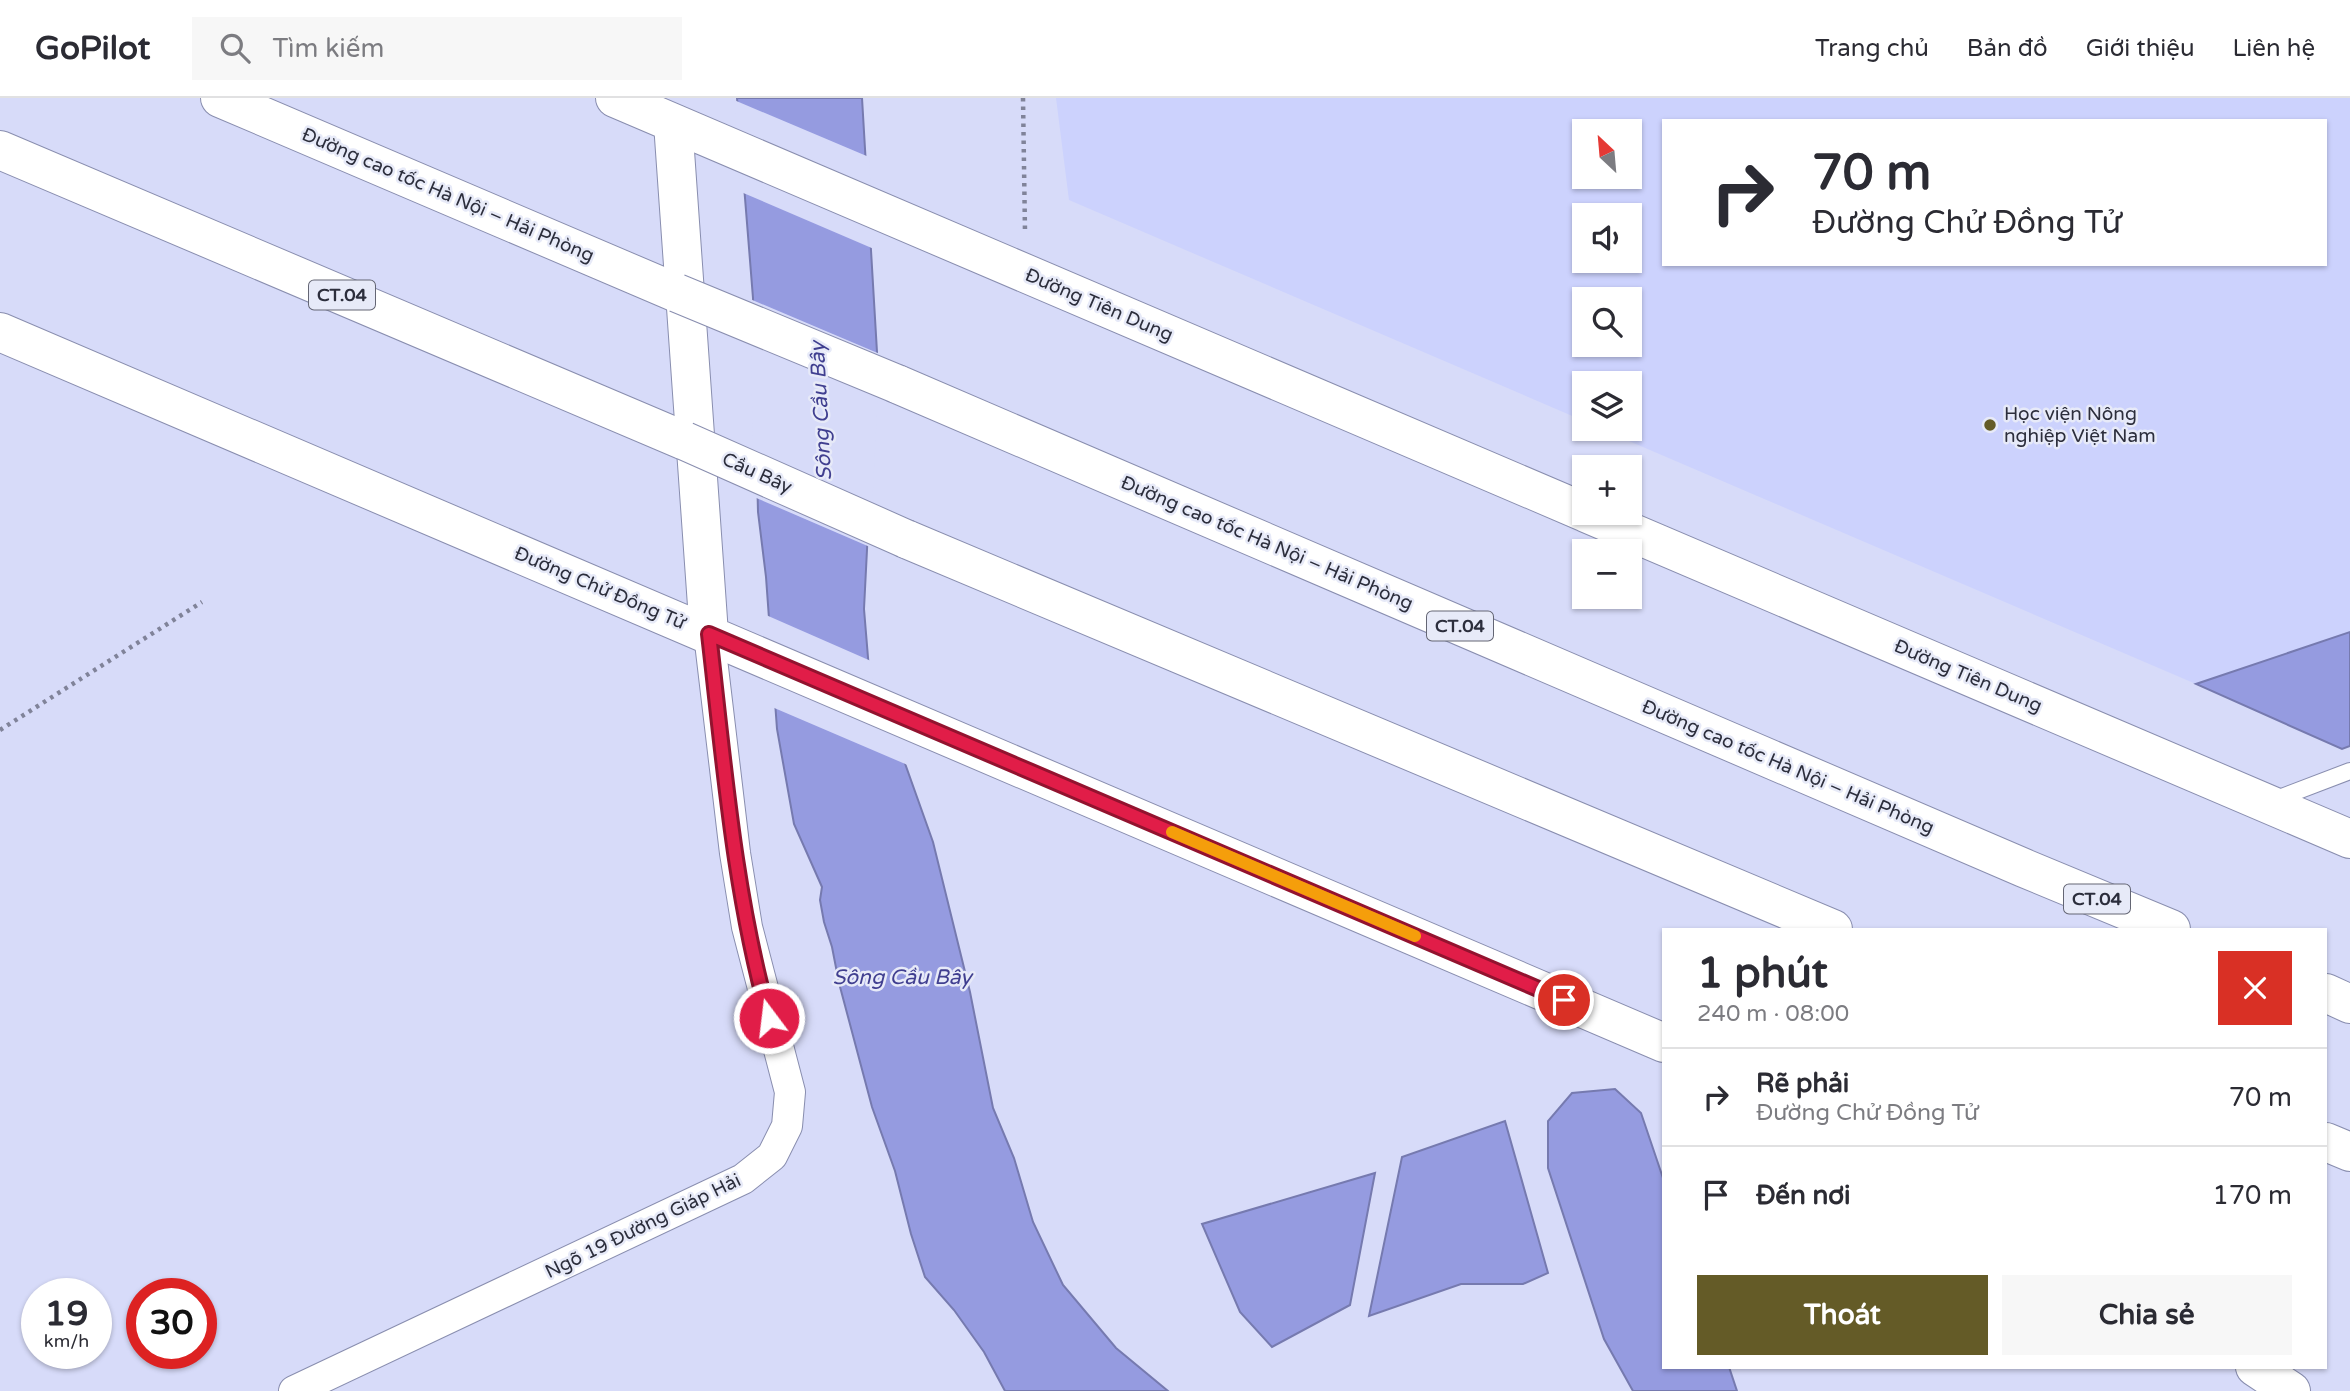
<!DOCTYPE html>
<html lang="vi">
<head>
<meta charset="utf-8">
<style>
  :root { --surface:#fff; --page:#f7f7f7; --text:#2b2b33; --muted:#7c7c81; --line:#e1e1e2; --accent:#645b27 }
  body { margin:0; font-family:"Varela Round",sans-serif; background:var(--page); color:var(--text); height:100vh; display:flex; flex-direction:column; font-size:26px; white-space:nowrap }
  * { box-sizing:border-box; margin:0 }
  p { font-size:23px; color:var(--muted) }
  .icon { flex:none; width:38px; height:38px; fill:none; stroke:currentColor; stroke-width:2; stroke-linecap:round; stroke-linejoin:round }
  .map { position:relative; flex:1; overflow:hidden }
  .panel { position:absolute; left:1662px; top:830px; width:665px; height:441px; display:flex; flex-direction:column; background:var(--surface); border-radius:0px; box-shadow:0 2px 5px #0004 }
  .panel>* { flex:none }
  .banner { position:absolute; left:1662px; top:21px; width:665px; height:147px; border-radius:0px; box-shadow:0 2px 5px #0004; background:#fff; color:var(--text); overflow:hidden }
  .needle { width:46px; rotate:334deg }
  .fabs { position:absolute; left:1572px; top:21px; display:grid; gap:14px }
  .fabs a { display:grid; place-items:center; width:70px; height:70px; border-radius:0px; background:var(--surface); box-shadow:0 2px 5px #0004; font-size:35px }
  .speed { position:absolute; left:21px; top:1180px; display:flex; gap:14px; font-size:35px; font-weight:700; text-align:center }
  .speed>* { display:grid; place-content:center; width:91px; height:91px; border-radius:50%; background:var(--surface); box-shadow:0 2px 5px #0004; line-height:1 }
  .speed small { font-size:18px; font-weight:400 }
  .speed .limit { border:10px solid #d22; background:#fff; color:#111 }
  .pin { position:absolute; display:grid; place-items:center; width:60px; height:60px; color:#fff; margin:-30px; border:4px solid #fff; border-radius:50%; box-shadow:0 2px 7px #0007 }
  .me { position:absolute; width:77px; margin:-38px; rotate:345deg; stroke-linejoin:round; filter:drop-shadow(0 0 5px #0008) }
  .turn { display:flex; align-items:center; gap:24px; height:147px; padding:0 35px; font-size:32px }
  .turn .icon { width:91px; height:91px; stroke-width:2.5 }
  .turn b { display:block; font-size:49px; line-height:60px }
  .round { display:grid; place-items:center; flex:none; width:74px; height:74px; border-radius:0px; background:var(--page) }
  .summary { display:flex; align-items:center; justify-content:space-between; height:119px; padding:0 35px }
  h1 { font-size:42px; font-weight:700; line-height:52px }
  .primary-button { display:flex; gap:14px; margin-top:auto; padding:14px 35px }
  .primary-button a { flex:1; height:80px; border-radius:0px; background:var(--accent); color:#fff; font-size:28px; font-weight:700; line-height:80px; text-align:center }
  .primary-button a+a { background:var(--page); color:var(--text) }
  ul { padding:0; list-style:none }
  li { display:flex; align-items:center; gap:21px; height:98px; padding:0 35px; border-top:2px solid var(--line) }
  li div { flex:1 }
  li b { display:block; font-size:26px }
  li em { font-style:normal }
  header { display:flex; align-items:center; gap:42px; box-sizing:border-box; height:98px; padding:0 35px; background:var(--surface); border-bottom:2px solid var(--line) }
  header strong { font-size:33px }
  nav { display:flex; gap:38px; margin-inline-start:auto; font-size:24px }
  .search { width:490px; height:63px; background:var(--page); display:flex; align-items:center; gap:18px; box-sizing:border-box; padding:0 24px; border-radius:0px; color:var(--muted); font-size:26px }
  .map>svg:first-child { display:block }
  .built { fill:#ccd2fd; fill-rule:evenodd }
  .water { fill:#959be0; stroke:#767aaf; stroke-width:2 }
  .pier { fill:#d7dbf9 }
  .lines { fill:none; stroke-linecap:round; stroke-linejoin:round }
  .service-casing { stroke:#898eaf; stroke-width:18 }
  .minor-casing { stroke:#898eaf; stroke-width:32 }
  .secondary-casing { stroke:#898eaf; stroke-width:40 }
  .motorway-casing { stroke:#898eaf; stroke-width:40 }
  .path { stroke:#808399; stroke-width:4.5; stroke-dasharray:3.5 5; stroke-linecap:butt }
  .service { stroke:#fff; stroke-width:16 }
  .minor { stroke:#fff; stroke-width:30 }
  .secondary { stroke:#fff; stroke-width:38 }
  .motorway { stroke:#fff; stroke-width:38 }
  .motorway-bridge-casing { stroke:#898eaf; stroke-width:40; stroke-linecap:butt }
  .motorway-bridge { stroke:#fff; stroke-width:38 }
  .route-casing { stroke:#92132f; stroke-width:18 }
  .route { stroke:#e11d48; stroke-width:12 }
  .slow { stroke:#f59e0b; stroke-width:12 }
  .poi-dot { fill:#645b27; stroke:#e7eaf8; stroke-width:2.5 }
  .labels { text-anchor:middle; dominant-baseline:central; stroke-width:5; stroke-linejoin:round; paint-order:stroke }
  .shield { fill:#e7eaf8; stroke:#646674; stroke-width:2 }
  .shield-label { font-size:18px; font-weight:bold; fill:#2c2e3c }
  .street-label { font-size:19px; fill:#2c2e3c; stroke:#e7eaf8 }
  .poi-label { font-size:19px; fill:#2c2e3c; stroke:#e7eaf8; text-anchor:start }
  .water-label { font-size:21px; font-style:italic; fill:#403f90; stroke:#e7eaf8 }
</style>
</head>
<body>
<header>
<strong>GoPilot</strong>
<div class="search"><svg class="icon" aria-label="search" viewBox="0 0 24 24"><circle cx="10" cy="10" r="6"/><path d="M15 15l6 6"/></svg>Tìm kiếm</div>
<nav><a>Trang chủ</a><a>Bản đồ</a><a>Giới thiệu</a><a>Liên hệ</a></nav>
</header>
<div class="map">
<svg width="2350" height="1293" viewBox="0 0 2350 1293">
  <rect width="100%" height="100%" fill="#d7dbf9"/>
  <path class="built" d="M 1056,0 L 2350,0 L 2350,648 L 2341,651 L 2196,586 L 1601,331 L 1629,331 L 1629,285 L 1584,285 L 1584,323 L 1069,102 ZM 1664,23 L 2326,23 L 2326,166 L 1664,166 ZM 1584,33 L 1629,33 L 1629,79 L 1584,79 ZM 1584,117 L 1629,117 L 1629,163 L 1584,163 ZM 1584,201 L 1629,201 L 1629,247 L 1584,247 Z"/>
  <path class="water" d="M 737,0 L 862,0 L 877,254 L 864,511 L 873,620 L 897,643 L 933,744 L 970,894 L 993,1010 L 1014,1060 L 1033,1124 L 1063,1187 L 1116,1250 L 1168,1293 L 1005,1293 L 984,1254 L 954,1212 L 925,1179 L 911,1136 L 895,1073 L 872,1009 L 839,885 L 832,849 L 824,824 L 820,802 L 822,789 L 794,726 L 777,631 L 766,479 L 758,414 L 753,200 Z
    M 2350,534 L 2350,648 L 2342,651 L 2196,586 Z
    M 1615,991 L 1641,1015 L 1664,1083 L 1664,1269 L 1729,1269 L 1737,1293 L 1633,1293 L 1604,1241 L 1548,1070 L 1548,1023 L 1572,995 Z
    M 1505,1023 L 1548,1175 L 1523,1186 L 1461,1186 L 1369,1218 L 1402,1059 Z
    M 1375,1075 L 1350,1207 L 1272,1249 L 1240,1214 L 1202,1126 Z"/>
  <path class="pier" d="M 734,2 L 869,59 L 874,151 L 741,94 Z
    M 750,201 L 880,256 L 870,449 L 754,399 Z
    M 766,517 L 871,563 L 876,619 L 900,641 L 910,668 L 772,609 Z"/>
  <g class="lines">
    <defs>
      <path id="service" d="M 2274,702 L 2350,673"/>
      <path id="minor" d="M 294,1293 L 743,1081 L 772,1058 L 787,1028 L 790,994 L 747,829 L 735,755 L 709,536"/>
      <path id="secondary" d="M 615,0 L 1584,414
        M 673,25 L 709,536
        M 0,234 L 1664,945
        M 1586,415 L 2350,741
        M 2255,1269 L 2291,1293"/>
      <path id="motorway" d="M 220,0 L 677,195
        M 0,52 L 685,343
        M 897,286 L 2024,770 L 2171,831
        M 906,441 L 1833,831
        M 2326,895 L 2350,906
        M 2326,1044 L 2350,1054"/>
    </defs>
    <use href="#service" class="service-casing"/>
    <use href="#minor" class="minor-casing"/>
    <use href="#secondary" class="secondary-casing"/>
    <use href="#motorway" class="motorway-casing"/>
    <path class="path" d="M 1023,0 L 1025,134
      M 0,632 L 202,504"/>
    <use href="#service" class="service"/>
    <use href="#minor" class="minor"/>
    <use href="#secondary" class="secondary"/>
    <use href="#motorway" class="motorway"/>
    <defs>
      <path id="motorway-bridge" d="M 677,195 L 897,286
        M 685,343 L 906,441"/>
    </defs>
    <use href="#motorway-bridge" class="motorway-bridge-casing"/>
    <use href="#motorway-bridge" class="motorway-bridge"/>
  </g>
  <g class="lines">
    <defs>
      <path id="route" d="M 769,920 C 734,795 724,665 709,536 L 1564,902"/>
    </defs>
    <use href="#route" class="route-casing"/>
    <use href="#route" class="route"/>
    <path class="slow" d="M 1172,734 L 1415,838"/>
  </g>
  <circle class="poi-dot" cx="1990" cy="327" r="7"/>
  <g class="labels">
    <g class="shield">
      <rect x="309" y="182.5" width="66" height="29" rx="5"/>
      <rect x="1427" y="513.5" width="66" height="29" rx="5"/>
      <rect x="2064" y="786.5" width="66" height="29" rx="5"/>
    </g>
    <g class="shield-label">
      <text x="342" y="197">CT.04</text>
      <text x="1460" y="528">CT.04</text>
      <text x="2097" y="801">CT.04</text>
    </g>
    <g class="street-label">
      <text transform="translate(448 97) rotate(23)">Đường cao tốc Hà Nội – Hải Phòng</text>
      <text transform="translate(1099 207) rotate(23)">Đường Tiên Dung</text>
      <text transform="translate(757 375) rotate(24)">Cầu Bây</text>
      <text transform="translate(1267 445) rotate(23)">Đường cao tốc Hà Nội – Hải Phòng</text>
      <text transform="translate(600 490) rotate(23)">Đường Chử Đồng Tử</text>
      <text transform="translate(1968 578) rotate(23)">Đường Tiên Dung</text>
      <text transform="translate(1788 669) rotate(23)">Đường cao tốc Hà Nội – Hải Phòng</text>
      <text transform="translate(643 1128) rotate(-26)">Ngõ 19 Đường Giáp Hải</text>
    </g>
    <g class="poi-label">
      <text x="2004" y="316">Học viện Nông<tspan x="2004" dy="22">nghiệp Việt Nam</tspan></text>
    </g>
    <g class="water-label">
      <text transform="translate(821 313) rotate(-93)">Sông Cầu Bây</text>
      <text x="902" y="879">Sông Cầu Bây</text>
    </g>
  </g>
</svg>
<div class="fabs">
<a><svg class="needle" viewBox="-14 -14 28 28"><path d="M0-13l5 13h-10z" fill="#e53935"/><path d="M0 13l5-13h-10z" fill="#7c7c81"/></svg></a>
<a><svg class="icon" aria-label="sound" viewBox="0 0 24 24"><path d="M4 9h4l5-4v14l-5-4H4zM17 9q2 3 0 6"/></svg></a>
<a><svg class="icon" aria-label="search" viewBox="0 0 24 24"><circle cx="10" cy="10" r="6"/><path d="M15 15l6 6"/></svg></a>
<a><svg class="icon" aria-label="layers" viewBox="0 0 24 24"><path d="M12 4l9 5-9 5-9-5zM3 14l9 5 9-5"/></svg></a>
<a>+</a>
<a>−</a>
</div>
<div class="speed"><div>19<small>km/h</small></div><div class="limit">30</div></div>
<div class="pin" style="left:1564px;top:902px;background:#d93025"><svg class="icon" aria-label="arrive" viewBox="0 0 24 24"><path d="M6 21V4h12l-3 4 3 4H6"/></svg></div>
<svg class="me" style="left:769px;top:920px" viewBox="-20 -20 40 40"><circle r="17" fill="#e11d48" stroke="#fff" stroke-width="3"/><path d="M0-11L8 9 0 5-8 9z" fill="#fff"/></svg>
<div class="banner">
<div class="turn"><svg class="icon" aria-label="right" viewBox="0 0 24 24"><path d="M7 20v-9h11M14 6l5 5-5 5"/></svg><div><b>70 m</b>Đường Chử Đồng Tử</div></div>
</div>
<section class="panel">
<div class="summary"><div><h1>1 phút</h1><p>240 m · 08:00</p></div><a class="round" style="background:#d93025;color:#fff"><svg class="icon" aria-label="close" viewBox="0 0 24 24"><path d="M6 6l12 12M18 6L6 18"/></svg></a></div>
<ul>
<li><svg class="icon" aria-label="right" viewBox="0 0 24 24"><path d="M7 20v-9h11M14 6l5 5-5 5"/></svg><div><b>Rẽ phải</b><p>Đường Chử Đồng Tử</p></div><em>70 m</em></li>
<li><svg class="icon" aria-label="arrive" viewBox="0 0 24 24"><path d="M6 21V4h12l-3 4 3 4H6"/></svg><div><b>Đến nơi</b></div><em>170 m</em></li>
</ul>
<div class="primary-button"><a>Thoát</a><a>Chia sẻ</a></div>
</section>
</div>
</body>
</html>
